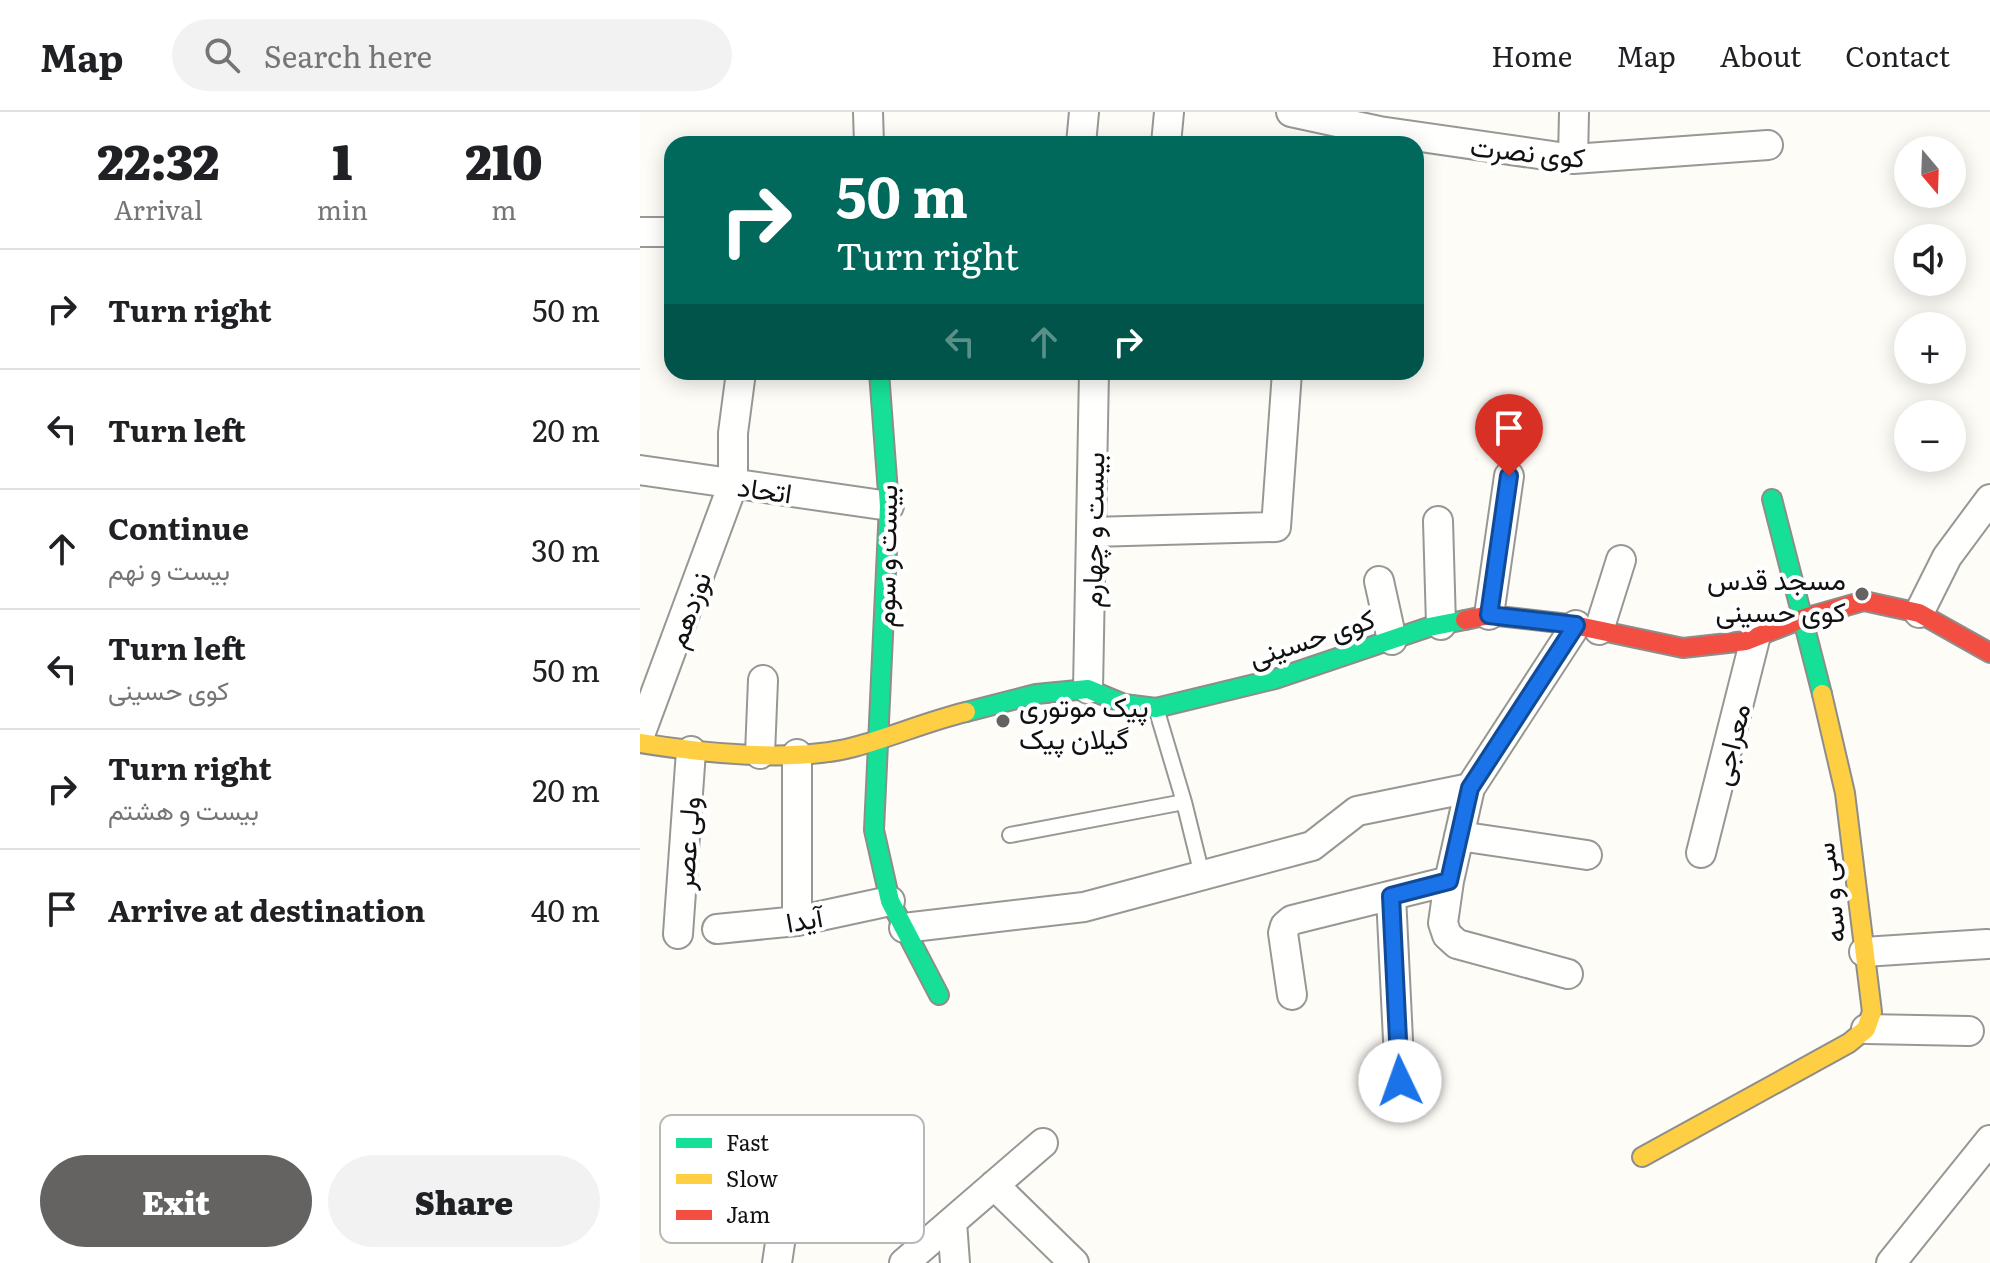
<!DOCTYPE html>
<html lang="en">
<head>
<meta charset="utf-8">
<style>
  :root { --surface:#fff; --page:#f2f2f2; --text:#202124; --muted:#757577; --line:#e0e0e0; --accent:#646362 }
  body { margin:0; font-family:Literata,Vazirmatn,serif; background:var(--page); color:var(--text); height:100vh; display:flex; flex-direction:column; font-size:30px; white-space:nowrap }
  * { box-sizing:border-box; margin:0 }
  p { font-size:26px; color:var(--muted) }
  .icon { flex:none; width:44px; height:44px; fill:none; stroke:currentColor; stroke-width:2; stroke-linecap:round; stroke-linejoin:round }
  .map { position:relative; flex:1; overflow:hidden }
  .side { display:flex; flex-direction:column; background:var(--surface); width:640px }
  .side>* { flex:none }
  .hud { position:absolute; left:24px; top:24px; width:760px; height:244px; border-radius:24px; box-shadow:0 4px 20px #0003; background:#00695c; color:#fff; overflow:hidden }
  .needle { width:52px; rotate:161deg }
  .fabs { position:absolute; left:1254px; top:24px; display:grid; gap:16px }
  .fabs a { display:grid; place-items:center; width:72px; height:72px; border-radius:50%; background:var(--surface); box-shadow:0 4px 20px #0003; font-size:40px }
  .pin { position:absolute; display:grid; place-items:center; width:68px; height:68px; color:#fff; margin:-82px -34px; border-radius:50% 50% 50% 0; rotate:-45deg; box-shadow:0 0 8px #0007 }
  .pin .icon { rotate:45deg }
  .me { position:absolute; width:88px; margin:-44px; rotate:357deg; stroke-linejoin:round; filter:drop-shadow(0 0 6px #0008) }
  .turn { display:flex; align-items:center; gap:28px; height:168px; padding:0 40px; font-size:36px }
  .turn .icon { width:104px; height:104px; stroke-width:2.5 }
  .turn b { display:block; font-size:56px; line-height:68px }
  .lanes { display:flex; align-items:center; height:76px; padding:0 40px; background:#0003; justify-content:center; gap:40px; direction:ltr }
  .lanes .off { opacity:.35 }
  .eta { display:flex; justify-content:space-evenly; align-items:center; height:136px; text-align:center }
  .eta b { font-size:48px; font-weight:800; line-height:56px }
  .primary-button { display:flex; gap:16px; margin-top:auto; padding:16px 40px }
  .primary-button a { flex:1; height:92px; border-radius:48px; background:var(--accent); color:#fff; font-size:32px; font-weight:800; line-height:92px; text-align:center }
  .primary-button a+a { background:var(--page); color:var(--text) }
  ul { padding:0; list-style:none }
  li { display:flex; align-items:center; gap:24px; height:120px; padding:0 40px; border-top:2px solid var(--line) }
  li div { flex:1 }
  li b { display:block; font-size:30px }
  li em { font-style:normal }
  header { display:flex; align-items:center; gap:48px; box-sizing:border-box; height:112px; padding:0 40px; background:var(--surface); border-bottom:2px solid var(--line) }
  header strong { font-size:38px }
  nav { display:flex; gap:44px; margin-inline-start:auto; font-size:28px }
  .search { width:560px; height:72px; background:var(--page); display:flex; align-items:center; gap:20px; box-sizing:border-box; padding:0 28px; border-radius:44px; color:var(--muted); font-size:30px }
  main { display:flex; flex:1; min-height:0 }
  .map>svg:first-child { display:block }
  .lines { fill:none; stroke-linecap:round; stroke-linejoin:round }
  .lane-casing { stroke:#979795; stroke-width:18 }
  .street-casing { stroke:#979795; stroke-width:32 }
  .fast-casing { stroke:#8e8d8b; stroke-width:22 }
  .slow-casing { stroke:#8e8d8b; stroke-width:22 }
  .jam-casing { stroke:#8e8d8b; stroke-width:22 }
  .lane { stroke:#fffffe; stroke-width:14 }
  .street { stroke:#fffffe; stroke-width:28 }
  .fast { stroke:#16e098; stroke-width:18 }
  .slow { stroke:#ffcf43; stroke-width:18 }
  .jam { stroke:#f24e42; stroke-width:18 }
  .route-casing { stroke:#114b97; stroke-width:20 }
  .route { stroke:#1a73e8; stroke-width:14 }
  .poi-dot { fill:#646362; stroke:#fff; stroke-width:3 }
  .labels { text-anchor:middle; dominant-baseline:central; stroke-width:8; stroke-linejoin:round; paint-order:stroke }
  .street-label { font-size:28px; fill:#111; stroke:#fff }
  .poi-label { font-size:28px; fill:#111; stroke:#fff; text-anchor:end }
  .key { fill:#fff; stroke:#b8b8b8; stroke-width:2 }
  .key-label { font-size:22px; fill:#111 }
</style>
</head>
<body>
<header>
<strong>Map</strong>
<div class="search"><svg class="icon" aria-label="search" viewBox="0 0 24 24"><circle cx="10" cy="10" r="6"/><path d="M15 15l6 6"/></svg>Search here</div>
<nav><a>Home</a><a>Map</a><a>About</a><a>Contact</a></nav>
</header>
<main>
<section class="side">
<div class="eta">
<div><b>22:32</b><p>Arrival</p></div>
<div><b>1</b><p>min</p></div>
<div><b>210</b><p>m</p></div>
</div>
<ul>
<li><svg class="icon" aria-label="right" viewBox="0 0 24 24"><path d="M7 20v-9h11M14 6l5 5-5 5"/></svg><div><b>Turn right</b></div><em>50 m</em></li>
<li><svg class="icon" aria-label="left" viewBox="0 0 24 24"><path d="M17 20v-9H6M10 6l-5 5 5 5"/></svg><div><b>Turn left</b></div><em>20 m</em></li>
<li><svg class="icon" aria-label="ahead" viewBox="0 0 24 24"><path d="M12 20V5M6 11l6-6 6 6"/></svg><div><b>Continue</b><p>بیست و نهم</p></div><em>30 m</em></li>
<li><svg class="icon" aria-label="left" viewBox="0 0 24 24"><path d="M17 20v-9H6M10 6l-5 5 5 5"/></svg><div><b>Turn left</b><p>کوی حسینی</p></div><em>50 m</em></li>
<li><svg class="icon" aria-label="right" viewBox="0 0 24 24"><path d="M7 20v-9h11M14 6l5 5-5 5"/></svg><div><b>Turn right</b><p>بیست و هشتم</p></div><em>20 m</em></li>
<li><svg class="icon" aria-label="arrive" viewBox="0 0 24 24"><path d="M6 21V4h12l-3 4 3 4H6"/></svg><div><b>Arrive at destination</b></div><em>40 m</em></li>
</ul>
<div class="primary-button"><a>Exit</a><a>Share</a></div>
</section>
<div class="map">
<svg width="1350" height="1151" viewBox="0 0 1350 1151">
  <rect width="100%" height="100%" fill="#fdfcf7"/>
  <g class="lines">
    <defs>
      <path id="lane" d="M 516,596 L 544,690 L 562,763
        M 370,723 L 544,690"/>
      <path id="street" d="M 228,0 L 229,32
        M 651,0 L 739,19 L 933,47 L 1128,33
        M 441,32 L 444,0
        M 526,32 L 529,0
        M 933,47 L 934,0
        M 0,120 L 32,120
        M 0,358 L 249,394
        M 798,409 L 801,513
        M 451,420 L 636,415 L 647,260
        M 739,469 L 752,528
        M 1279,501 L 1307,445 L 1350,387
        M 849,503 L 869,364
        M 959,518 L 981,448
        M 448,577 L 454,260
        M 0,623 L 93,372 L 93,321 L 101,260
        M 120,642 L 123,568
        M 157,642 L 157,809
        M 819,724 L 947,743
        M 1061,741 L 1116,523
        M 751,784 L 760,969
        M 264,816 L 444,795 L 672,734 L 717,699 L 830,676
        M 77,817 L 157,809 L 250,789
        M 38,822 L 51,639
        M 1224,840 L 1347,832
        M 928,862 L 817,832 L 807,823 L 803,811 L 809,769 L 830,676 L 936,513
        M 652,883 L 643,821 L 645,814 L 652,808 L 809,769
        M 1226,917 L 1329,919
        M 354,1073 L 434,1151
        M 312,1110 L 315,1151
        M 137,1151 L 149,1071
        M 264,1151 L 403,1031
        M 1251,1151 L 1350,1028"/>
      <path id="fast" d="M 239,260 L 249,394 L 234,718 L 250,789 L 299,883
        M 1132,387 L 1182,582
        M 326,600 L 396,582 L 448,577 L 484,592 L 516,596 L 635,567 L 789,515 L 825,508"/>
      <path id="slow" d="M 0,631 C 61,641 154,651 214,635 C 252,625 288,609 326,600
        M 1002,1045 L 1209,931 L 1226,917 L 1232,900 L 1205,681 L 1182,582"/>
      <path id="jam" d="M 825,508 L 849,503 L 929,512 L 1043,536 L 1106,529 L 1164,506 L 1224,489 L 1279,501 L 1350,541"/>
    </defs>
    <use href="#lane" class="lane-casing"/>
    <use href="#street" class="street-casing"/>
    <use href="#fast" class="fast-casing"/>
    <use href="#slow" class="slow-casing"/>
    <use href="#jam" class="jam-casing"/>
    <use href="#lane" class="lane"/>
    <use href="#street" class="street"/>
    <use href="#fast" class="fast"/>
    <use href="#slow" class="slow"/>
    <use href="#jam" class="jam"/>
  </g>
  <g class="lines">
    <defs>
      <path id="route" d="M 760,969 L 751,784 L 809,769 L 830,676 L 936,513 L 849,503 L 869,364"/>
    </defs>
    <use href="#route" class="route-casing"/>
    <use href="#route" class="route"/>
  </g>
  <g class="poi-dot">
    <circle cx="1222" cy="482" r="8"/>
    <circle cx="363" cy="609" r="8"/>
  </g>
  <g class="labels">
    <g class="street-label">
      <text transform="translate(888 38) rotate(6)">کوی نصرت</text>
      <text transform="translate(125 376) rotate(8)">اتحاد</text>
      <text transform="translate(451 418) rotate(-89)">بیست و چهارم</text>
      <text transform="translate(244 444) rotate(-89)">بیست و سوم</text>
      <text transform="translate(47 497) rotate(-70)">نوزدهم</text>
      <text transform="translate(671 524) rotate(-18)">کوی حسینی</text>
      <text transform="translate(1089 632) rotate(-76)">معراجی</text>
      <text transform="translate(45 731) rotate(-86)">ولی عصر</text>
      <text transform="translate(1188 781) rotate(-97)">سی و سه</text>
      <text transform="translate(164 806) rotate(-10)">آیدا</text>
    </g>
    <g class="poi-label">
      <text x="1206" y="466">مسجد قدس<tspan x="1206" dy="32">کوی حسینی</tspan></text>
      <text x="379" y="593" text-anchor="start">پیک موتوری<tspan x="379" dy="32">گیلان پیک</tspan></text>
    </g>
  </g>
  <rect x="20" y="1003" width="264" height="128" rx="12" class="key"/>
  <rect x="36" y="1026" width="36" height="10" fill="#16e098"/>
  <rect x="36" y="1062" width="36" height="10" fill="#ffcf43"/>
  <rect x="36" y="1098" width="36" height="10" fill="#f24e42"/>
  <g class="key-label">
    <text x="86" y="1039">Fast</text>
    <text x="86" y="1075">Slow</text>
    <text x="86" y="1111">Jam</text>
  </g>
</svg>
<div class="fabs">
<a><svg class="needle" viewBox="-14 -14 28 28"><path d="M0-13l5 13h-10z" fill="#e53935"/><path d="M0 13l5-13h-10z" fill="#757577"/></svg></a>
<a><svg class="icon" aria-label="sound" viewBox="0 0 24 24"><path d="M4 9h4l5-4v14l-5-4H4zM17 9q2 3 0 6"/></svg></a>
<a>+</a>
<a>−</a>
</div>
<div class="pin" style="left:869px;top:364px;background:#d93025"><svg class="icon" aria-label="arrive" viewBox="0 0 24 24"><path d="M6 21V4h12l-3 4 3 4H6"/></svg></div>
<svg class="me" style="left:760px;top:969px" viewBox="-20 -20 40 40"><circle r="19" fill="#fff"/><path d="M0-13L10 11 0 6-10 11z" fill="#1a73e8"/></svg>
<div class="hud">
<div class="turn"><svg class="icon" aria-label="right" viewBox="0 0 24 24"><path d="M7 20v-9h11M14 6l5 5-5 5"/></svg><div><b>50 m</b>Turn right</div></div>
<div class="lanes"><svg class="icon off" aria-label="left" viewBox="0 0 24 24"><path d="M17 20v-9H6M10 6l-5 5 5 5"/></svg><svg class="icon off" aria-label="ahead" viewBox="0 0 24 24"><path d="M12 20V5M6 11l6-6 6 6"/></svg><svg class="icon" aria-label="right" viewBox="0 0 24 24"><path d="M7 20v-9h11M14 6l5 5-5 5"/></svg></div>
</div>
</div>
</main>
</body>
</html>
